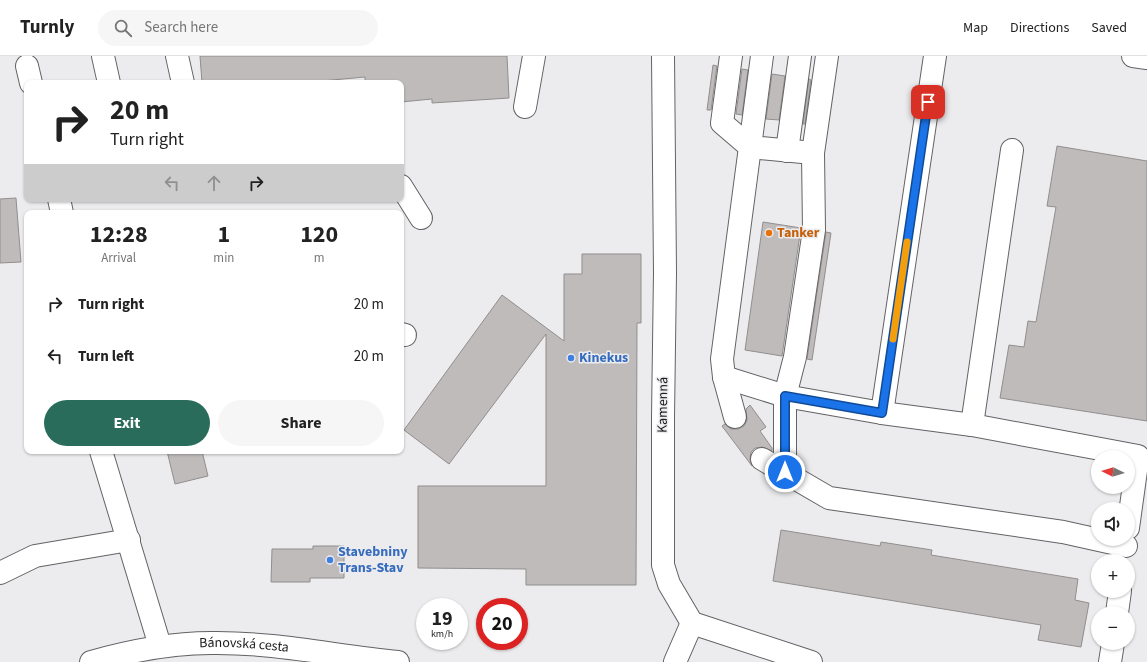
<!DOCTYPE html>
<html lang="en">
<head>
<meta charset="utf-8">
<style>
  :root { --surface:#fff; --page:#f6f6f6; --text:#222; --muted:#767676; --line:#e0e0e0; --accent:#2a6c5c }
  body { margin:0; font-family:"Source Sans 3",sans-serif; background:var(--page); color:var(--text); height:100vh; display:flex; flex-direction:column; font-size:15px; white-space:nowrap }
  * { box-sizing:border-box; margin:0 }
  p { font-size:13px; color:var(--muted) }
  .icon { flex:none; width:22px; height:22px; fill:none; stroke:currentColor; stroke-width:2; stroke-linecap:round; stroke-linejoin:round }
  .map { position:relative; flex:1; overflow:hidden }
  .sheet { position:absolute; left:24px; top:154px; width:380px; height:244px; display:flex; flex-direction:column; background:var(--surface); border-radius:8px; box-shadow:0 1px 3px #0004 }
  .sheet>* { flex:none }
  .guide { position:absolute; left:24px; top:24px; width:380px; height:122px; border-radius:8px; box-shadow:0 1px 3px #0004; background:#fff; color:var(--text); overflow:hidden }
  .needle { width:26px; rotate:275deg }
  .buttons { position:absolute; left:1091px; top:394px; display:grid; gap:8px }
  .buttons a { display:grid; place-items:center; width:44px; height:44px; border-radius:50%; background:var(--surface); box-shadow:0 1px 3px #0004; font-size:20px }
  .speed { position:absolute; left:416px; top:542px; display:flex; gap:8px; font-size:20px; font-weight:700; text-align:center }
  .speed>* { display:grid; place-content:center; width:52px; height:52px; border-radius:50%; background:var(--surface); box-shadow:0 1px 3px #0004; line-height:1 }
  .speed small { font-size:10px; font-weight:400 }
  .speed .limit { border:6px solid #d22; background:#fff; color:#111 }
  .pin { position:absolute; display:grid; place-items:center; width:34px; height:34px; color:#fff; margin:-17px; border-radius:8px; box-shadow:0 2px 6px #0006 }
  .me { position:absolute; width:44px; margin:-22px; rotate:0deg; stroke-linejoin:round; filter:drop-shadow(0 0 3px #0008) }
  .turn { display:flex; align-items:center; gap:14px; height:84px; padding:0 20px; font-size:18px }
  .turn .icon { width:52px; height:52px; stroke-width:2.5 }
  .turn b { display:block; font-size:28px; line-height:34px }
  .lanes { display:flex; align-items:center; height:38px; padding:0 20px; background:#0003; justify-content:center; gap:20px; direction:ltr }
  .lanes .off { opacity:.35 }
  .eta { display:flex; justify-content:space-evenly; align-items:center; height:68px; text-align:center }
  .eta b { font-size:24px; font-weight:700; line-height:28px }
  .cta { display:flex; gap:8px; margin-top:auto; padding:8px 20px }
  .cta a { flex:1; height:46px; border-radius:24px; background:var(--accent); color:#fff; font-size:16px; font-weight:700; line-height:46px; text-align:center }
  .cta a+a { background:var(--page); color:var(--text) }
  ul { padding:0; list-style:none }
  li { display:flex; align-items:center; gap:12px; height:52px; padding:0 20px }
  li div { flex:1 }
  li b { display:block; font-size:15px }
  li em { font-style:normal }
  header { display:flex; align-items:center; gap:24px; box-sizing:border-box; height:56px; padding:0 20px; background:var(--surface); border-bottom:1px solid var(--line) }
  header strong { font-size:19px }
  nav { display:flex; gap:22px; margin-inline-start:auto; font-size:14px }
  .search { width:280px; height:36px; background:var(--page); display:flex; align-items:center; gap:10px; box-sizing:border-box; padding:0 14px; border-radius:22px; color:var(--muted); font-size:15px }
  .map>svg:first-child { display:block }
  .building { fill:#bebbba; stroke:#918e8d }
  .lines { fill:none; stroke-linecap:round; stroke-linejoin:round }
  .minor-casing { stroke:#636265; stroke-width:24 }
  .minor { stroke:#fff; stroke-width:22 }
  .route-casing { stroke:#114b97; stroke-width:10 }
  .route { stroke:#1a73e8; stroke-width:7 }
  .slow { stroke:#f59e0b; stroke-width:7 }
  .food-dot { fill:#e8710a; stroke:#ececef; stroke-width:1.5 }
  .shop-dot { fill:#3f7fe0; stroke:#ececef; stroke-width:1.5 }
  .labels { text-anchor:middle; dominant-baseline:central; stroke-width:3; stroke-linejoin:round; paint-order:stroke }
  .food-label { font-size:14px; font-weight:bold; fill:#c56008; stroke:#ececef; text-anchor:start }
  .shop-label { font-size:14px; font-weight:bold; fill:#366cbe; stroke:#ececef; text-anchor:start }
  .street-label { font-size:14px; fill:#202021; stroke:#ececef }
</style>
</head>
<body>
<header>
<strong>Turnly</strong>
<div class="search"><svg class="icon" aria-label="search" viewBox="0 0 24 24"><circle cx="10" cy="10" r="6"/><path d="M15 15l6 6"/></svg>Search here</div>
<nav><a>Map</a><a>Directions</a><a>Saved</a></nav>
</header>
<div class="map">
<svg width="1147" height="606" viewBox="0 0 1147 606">
  <rect width="100%" height="100%" fill="#ececef"/>
  <path class="building" d="M 200,0 L 507,0 L 509,42 L 432,47 L 432,43 L 401,46 L 401,27 L 365,27 L 365,21 L 300,27 L 202,27 Z
    M 713,9 L 717,10 L 711,54 L 707,54 Z
    M 742,13 L 748,14 L 742,59 L 736,58 Z
    M 772,18 L 785,20 L 779,64 L 766,63 Z
    M 809,23 L 811,24 L 805,68 L 803,68 Z
    M 1057,90 L 1147,105 L 1147,365 L 1000,342 L 1009,289 L 1024,291 L 1028,265 L 1036,266 L 1056,151 L 1047,150 Z
    M 16,142 L 21,206 L 0,207 L 0,143 Z
    M 763,166 L 801,172 L 782,300 L 745,294 Z
    M 826,176 L 831,177 L 812,304 L 807,303 Z
    M 582,198 L 641,198 L 641,267 L 637,267 L 636,529 L 526,529 L 526,513 L 418,512 L 418,430 L 546,430 L 546,278 L 449,408 L 404,374 L 502,239 L 564,285 L 564,218 L 582,218 Z
    M 750,349 L 766,371 L 760,375 L 772,392 L 772,395 L 762,391 L 755,392 L 751,396 L 750,403 L 752,410 L 722,370 L 725,368 L 731,373 L 738,373 L 744,370 L 747,364 L 746,353 Z
    M 167,395 L 202,395 L 208,420 L 175,428 Z
    M 781,474 L 880,490 L 881,486 L 932,494 L 931,499 L 1078,523 L 1075,544 L 1089,547 L 1081,591 L 1038,584 L 1041,569 L 773,525 Z
    M 313,490 L 344,490 L 344,522 L 310,522 L 310,526 L 271,526 L 272,493 L 313,493 Z"/>
  <g class="lines">
    <defs>
      <g id="minor">
        <path d="M 103,0 L 109,27"/>
        <path d="M 177,0 L 183,27"/>
        <path d="M 663,0 L 665,217 L 663,361 L 663,509 L 669,528 L 692,567 L 811,606"/>
        <path d="M 731,0 L 722,67 L 750,91 L 722,303 L 724,321 L 785,340 L 882,357 L 935,0"/>
        <path d="M 762,0 L 750,91 L 813,97 L 827,0"/>
        <path d="M 1133,0 L 1147,2"/>
        <path d="M 27,10 L 31,27"/>
        <path d="M 525,51 L 534,0"/>
        <path d="M 787,95 L 800,0"/>
        <path d="M 401,130 L 421,162"/>
        <path d="M 59,143 L 62,157"/>
        <path d="M 401,278 L 405,279"/>
        <path d="M 724,321 L 735,361"/>
        <path d="M 882,357 L 972,369 L 1138,400 L 1128,472"/>
        <path d="M 972,369 L 1012,94"/>
        <path d="M 101,395 L 160,590"/>
        <path d="M 762,403 L 829,442 L 1063,476 L 1126,490"/>
        <path d="M 785,416 L 785,340 L 795,301 L 814,174 L 813,97"/>
        <path d="M 0,517 L 35,500 L 129,484"/>
        <path d="M 1117,557 L 1120,535"/>
        <path id="s1" d="M 91,606 C 130,595 170,587 211,587 C 273,586 336,600 398,606"/>
        <path d="M 675,606 L 692,567"/>
        <path d="M 1110,606 L 1113,587"/>
      </g>
    </defs>
    <use href="#minor" class="minor-casing"/>
    <use href="#minor" class="minor"/>
  </g>
  <g class="lines">
    <defs>
      <path id="route" d="M 785,416 L 785,340 L 882,357 L 928,46"/>
    </defs>
    <use href="#route" class="route-casing"/>
    <use href="#route" class="route"/>
    <path class="slow" d="M 893,283 L 907,186"/>
  </g>
  <circle class="food-dot" cx="769" cy="177" r="4"/>
  <g class="shop-dot">
    <circle cx="571" cy="302" r="4"/>
    <circle cx="330" cy="504" r="4"/>
  </g>
  <g class="labels">
    <g class="food-label">
      <text x="777" y="177">Tanker</text>
    </g>
    <g class="shop-label">
      <text x="579" y="302">Kinekus</text>
      <text x="338" y="496">Stavebniny<tspan x="338" dy="16">Trans-Stav</tspan></text>
    </g>
    <g class="street-label">
      <text transform="translate(663 349) rotate(-89)">Kamenná</text>
      <text stroke="none"><textPath href="#s1" startOffset="155">Bánovská cesta</textPath></text>
    </g>
  </g>
</svg>
<div class="buttons">
<a><svg class="needle" viewBox="-14 -14 28 28"><path d="M0-13l5 13h-10z" fill="#e53935"/><path d="M0 13l5-13h-10z" fill="#767676"/></svg></a>
<a><svg class="icon" aria-label="sound" viewBox="0 0 24 24"><path d="M4 9h4l5-4v14l-5-4H4zM17 9q2 3 0 6"/></svg></a>
<a>+</a>
<a>−</a>
</div>
<div class="speed"><div>19<small>km/h</small></div><div class="limit">20</div></div>
<div class="pin" style="left:928px;top:46px;background:#d93025"><svg class="icon" aria-label="arrive" viewBox="0 0 24 24"><path d="M6 21V4h12l-3 4 3 4H6"/></svg></div>
<svg class="me" style="left:785px;top:416px" viewBox="-20 -20 40 40"><circle r="17" fill="#1a73e8" stroke="#fff" stroke-width="3"/><path d="M0-11L8 9 0 5-8 9z" fill="#fff"/></svg>
<div class="guide">
<div class="turn"><svg class="icon" aria-label="right" viewBox="0 0 24 24"><path d="M7 20v-9h11M14 6l5 5-5 5"/></svg><div><b>20 m</b>Turn right</div></div>
<div class="lanes"><svg class="icon off" aria-label="left" viewBox="0 0 24 24"><path d="M17 20v-9H6M10 6l-5 5 5 5"/></svg><svg class="icon off" aria-label="ahead" viewBox="0 0 24 24"><path d="M12 20V5M6 11l6-6 6 6"/></svg><svg class="icon" aria-label="right" viewBox="0 0 24 24"><path d="M7 20v-9h11M14 6l5 5-5 5"/></svg></div>
</div>
<section class="sheet">
<div class="eta">
<div><b>12:28</b><p>Arrival</p></div>
<div><b>1</b><p>min</p></div>
<div><b>120</b><p>m</p></div>
</div>
<ul>
<li><svg class="icon" aria-label="right" viewBox="0 0 24 24"><path d="M7 20v-9h11M14 6l5 5-5 5"/></svg><div><b>Turn right</b></div><em>20 m</em></li>
<li><svg class="icon" aria-label="left" viewBox="0 0 24 24"><path d="M17 20v-9H6M10 6l-5 5 5 5"/></svg><div><b>Turn left</b></div><em>20 m</em></li>
</ul>
<div class="cta"><a>Exit</a><a>Share</a></div>
</section>
</div>
</body>
</html>
